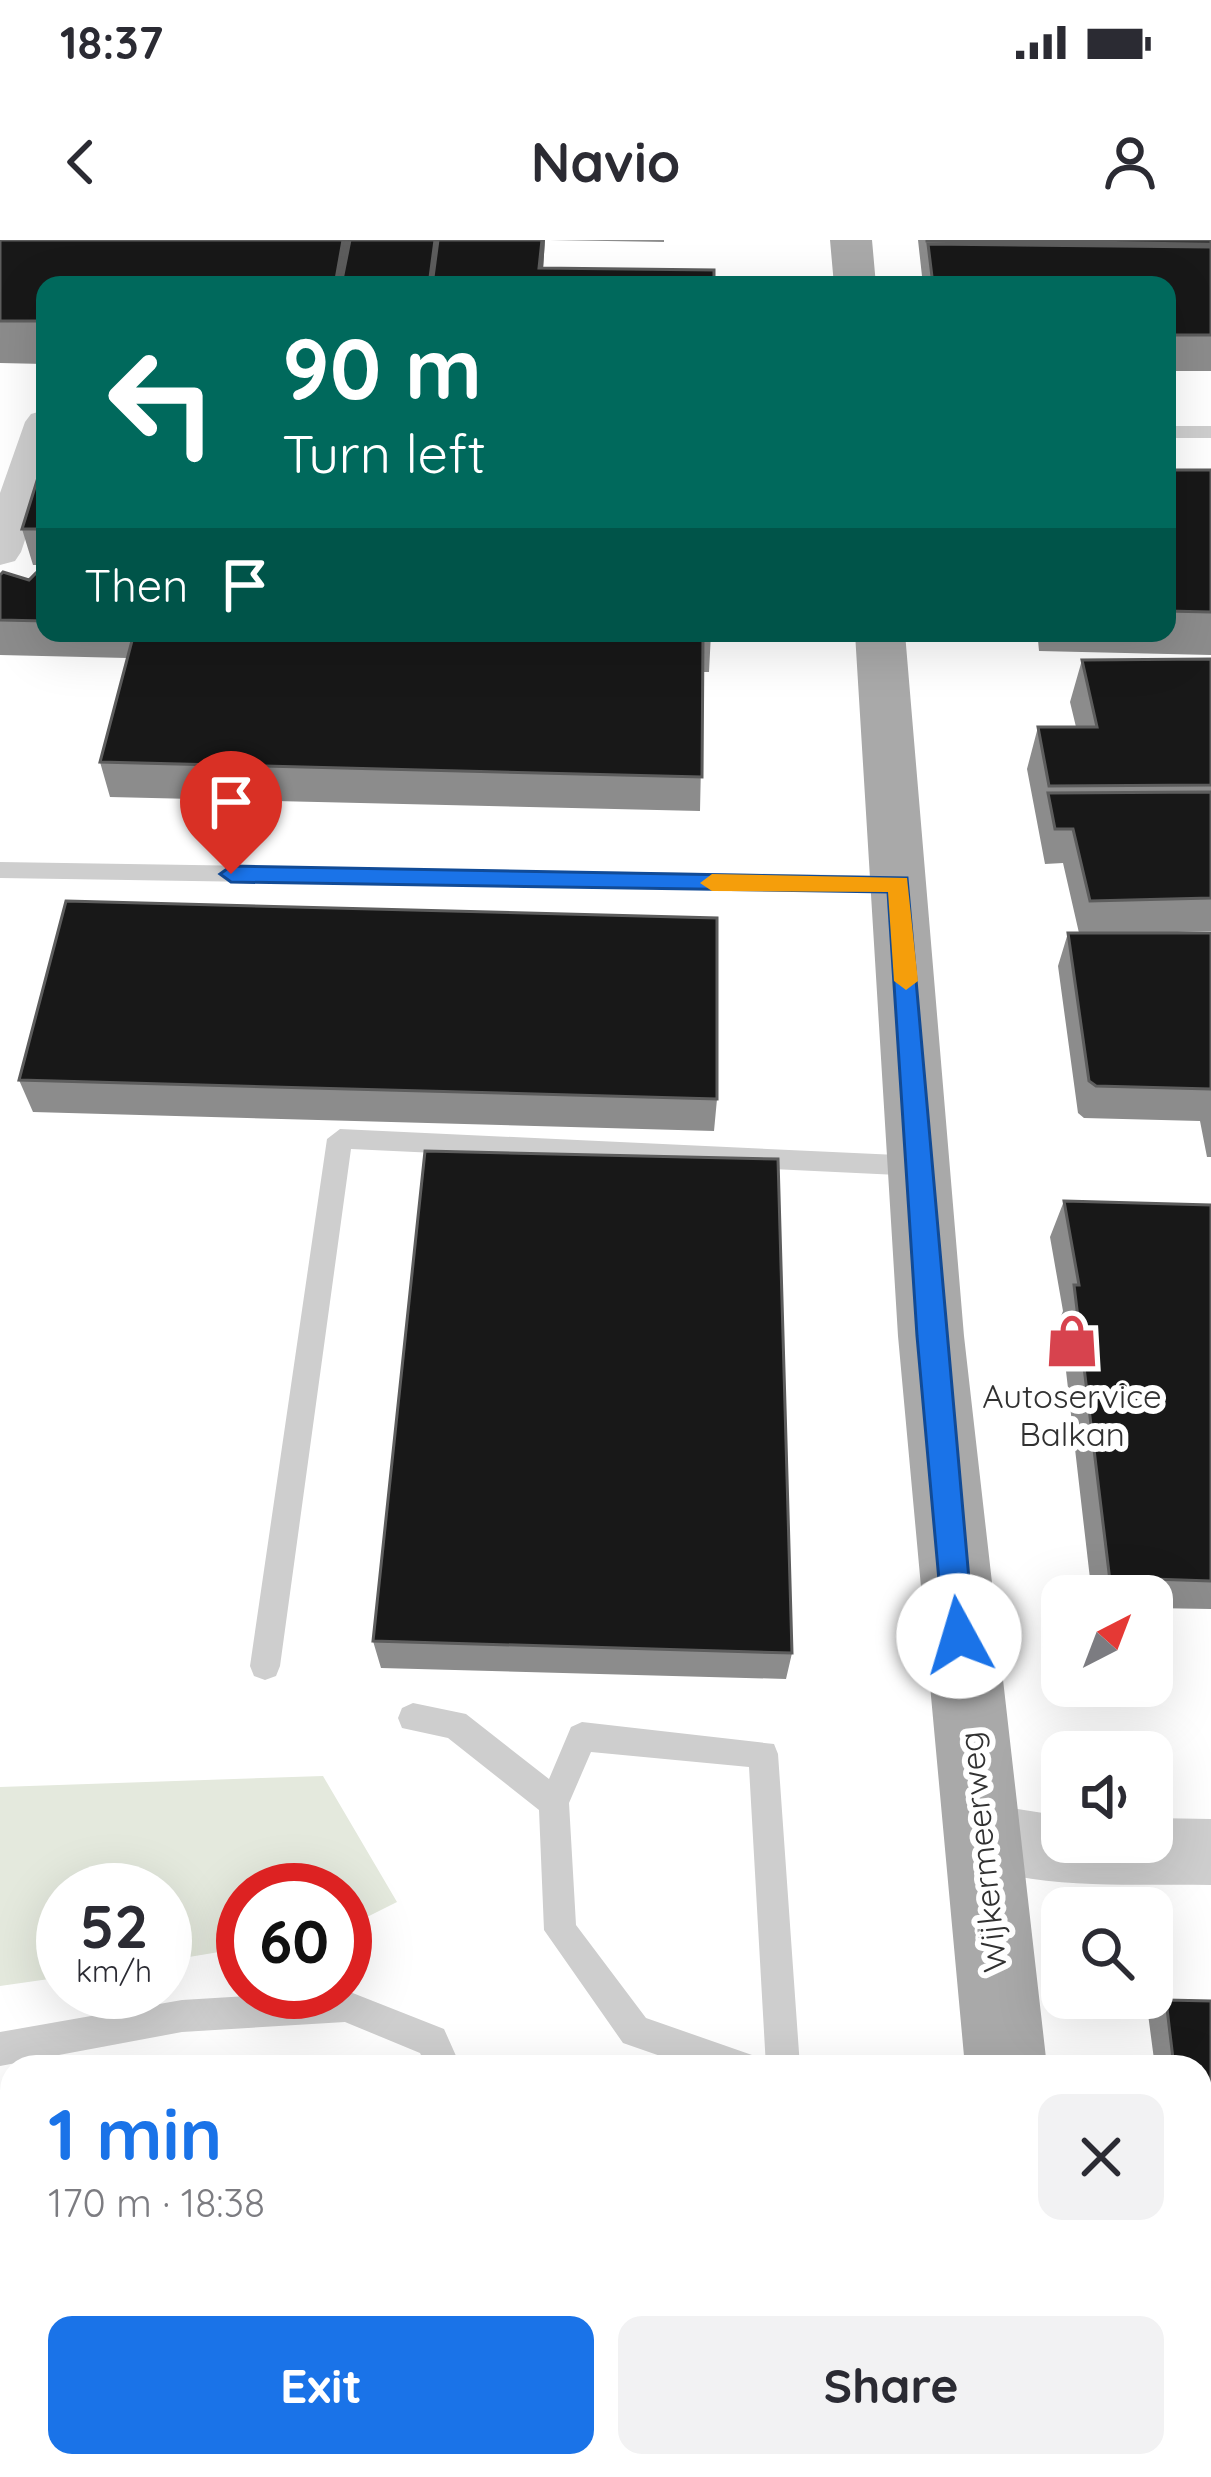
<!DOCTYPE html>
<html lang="en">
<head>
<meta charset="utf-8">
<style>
  :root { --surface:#fff; --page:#f2f2f3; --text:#2b2b33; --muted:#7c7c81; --accent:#1a73e8 }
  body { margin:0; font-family:Quicksand,sans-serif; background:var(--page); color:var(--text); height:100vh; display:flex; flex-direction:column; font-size:45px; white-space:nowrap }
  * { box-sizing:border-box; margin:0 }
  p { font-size:39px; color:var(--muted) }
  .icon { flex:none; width:66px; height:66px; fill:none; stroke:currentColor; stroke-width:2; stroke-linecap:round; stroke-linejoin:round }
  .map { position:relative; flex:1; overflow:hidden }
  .sheet { position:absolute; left:0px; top:1815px; width:1212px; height:423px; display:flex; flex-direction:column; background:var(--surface); border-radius:36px 36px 0 0; box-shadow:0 12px 48px #0002 }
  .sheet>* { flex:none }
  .banner { position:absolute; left:36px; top:36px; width:1140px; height:366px; border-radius:24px; box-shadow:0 12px 48px #0002; background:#00695c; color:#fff; overflow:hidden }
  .needle { width:78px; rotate:42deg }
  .buttons { position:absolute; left:1041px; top:1335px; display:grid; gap:24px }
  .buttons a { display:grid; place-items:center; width:132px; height:132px; border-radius:24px; background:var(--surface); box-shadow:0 12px 48px #0002; font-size:60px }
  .speed { position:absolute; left:36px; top:1623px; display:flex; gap:24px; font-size:60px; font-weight:700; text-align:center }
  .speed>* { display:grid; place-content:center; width:156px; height:156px; border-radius:50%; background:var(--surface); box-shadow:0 12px 48px #0002; line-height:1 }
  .speed small { font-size:30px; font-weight:400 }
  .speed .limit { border:18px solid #d22; background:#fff; color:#111 }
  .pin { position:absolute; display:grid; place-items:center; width:102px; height:102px; color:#fff; margin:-123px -51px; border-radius:50% 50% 50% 0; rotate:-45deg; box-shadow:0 0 12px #0007 }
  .pin .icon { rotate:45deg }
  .me { position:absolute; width:132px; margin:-66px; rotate:354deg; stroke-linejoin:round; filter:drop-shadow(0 0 9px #0008) }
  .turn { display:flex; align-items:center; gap:42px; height:252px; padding:0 48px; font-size:54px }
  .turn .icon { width:156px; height:156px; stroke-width:2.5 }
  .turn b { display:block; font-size:84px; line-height:102px }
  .then { display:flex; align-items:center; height:114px; padding:0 48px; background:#0003; gap:24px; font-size:45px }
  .round { display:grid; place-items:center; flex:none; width:126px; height:126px; border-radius:24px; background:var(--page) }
  .summary { display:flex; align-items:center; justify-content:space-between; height:204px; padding:0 48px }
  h1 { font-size:72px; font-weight:800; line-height:90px; color:var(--accent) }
  .button { display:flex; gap:24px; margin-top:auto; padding:24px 48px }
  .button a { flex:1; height:138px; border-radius:24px; background:var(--accent); color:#fff; font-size:48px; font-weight:800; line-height:138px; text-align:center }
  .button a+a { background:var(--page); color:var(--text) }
  .status { display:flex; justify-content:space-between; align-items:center; height:84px; padding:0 60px; background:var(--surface); direction:ltr }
  .status svg { height:33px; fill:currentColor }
  header { display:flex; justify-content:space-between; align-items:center; height:156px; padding:0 48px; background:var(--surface); font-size:54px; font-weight:800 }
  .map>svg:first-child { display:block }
  .green { fill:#e4e9dd }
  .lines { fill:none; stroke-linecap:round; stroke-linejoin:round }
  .service { fill:#cecece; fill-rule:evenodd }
  .minor { fill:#cecece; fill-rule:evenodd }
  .primary { fill:#a9a9a9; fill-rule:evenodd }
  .wall { fill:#8c8c8c }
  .shaded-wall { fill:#5d5d5d }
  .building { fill:#181818; stroke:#5d5d5d; stroke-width:3 }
  .route { fill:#1a73e8; stroke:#114b97; stroke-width:3 }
  .slow { fill:#f59e0b }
  .labels { text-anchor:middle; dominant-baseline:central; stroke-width:12; stroke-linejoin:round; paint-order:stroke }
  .poi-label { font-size:33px; fill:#313131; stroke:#fff }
  .street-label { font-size:33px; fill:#313131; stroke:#fff }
</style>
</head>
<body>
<div class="status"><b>18:37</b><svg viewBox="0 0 49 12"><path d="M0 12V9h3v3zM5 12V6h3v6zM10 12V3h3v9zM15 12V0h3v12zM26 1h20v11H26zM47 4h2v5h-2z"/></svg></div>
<header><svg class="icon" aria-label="back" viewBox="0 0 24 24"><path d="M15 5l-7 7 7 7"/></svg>Navio<svg class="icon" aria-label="person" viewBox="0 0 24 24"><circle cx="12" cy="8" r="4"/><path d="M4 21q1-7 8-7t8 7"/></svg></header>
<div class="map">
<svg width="1211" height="2237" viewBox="0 0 1211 2237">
  <rect width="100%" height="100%" fill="#fff"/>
  <path class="green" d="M 323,1536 L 397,1662 L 345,1688 L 345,1650 L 243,1650 L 243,1708 L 165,1721 L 165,1650 L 63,1650 L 63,1737 L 0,1746 L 0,1547 Z"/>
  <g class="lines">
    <path class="service" d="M 1167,186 L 1211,186 L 1211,198 L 1167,198 Z
      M 0,622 L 899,636 L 910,644 L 899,652 L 0,638 Z
      M 340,889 L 919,916 L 932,926 L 919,936 L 351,909 L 280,1426 L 276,1436 L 265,1440 L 254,1436 L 250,1426 L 327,899 Z
      M 413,1463 L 466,1474 L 549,1539 L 571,1487 L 582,1482 L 774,1504 L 778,1514 L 800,1827 L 766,1827 L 749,1527 L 591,1512 L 569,1563 L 576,1685 L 646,1778 L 752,1815 L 757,1827 L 692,1827 L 623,1803 L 544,1690 L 539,1570 L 448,1498 L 402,1488 L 398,1478 L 402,1468 Z
      M 345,1750 L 444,1789 L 461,1827 L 427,1827 L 420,1813 L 345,1782 L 182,1792 L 0,1826 L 0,1792 L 182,1760 Z
      M 522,2226 L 558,2226 L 559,2237 L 521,2237 Z"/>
    <path class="minor" d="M 45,170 L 45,240 L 21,312 L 15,321 L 0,325 L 0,253 L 25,182 L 31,174 Z
      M 980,1563 L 1062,1576 L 1062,1602 L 1152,1602 L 1152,1578 L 1211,1579 L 1211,1645 C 1127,1643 1036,1652 957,1619 L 947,1596 L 957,1573 Z"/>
    <path class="primary" d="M 830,0 L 872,0 L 876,45 L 834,45 Z
      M 855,393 L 905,393 L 964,1096 L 1047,1827 L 965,1827 L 898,1096 Z
      M 1006,2226 L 1096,2226 L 1097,2237 L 1007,2237 Z"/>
  </g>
  <path class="wall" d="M 0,0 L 545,0 L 543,28 L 45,45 L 45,124 L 0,123 Z
    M 550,0 L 664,0 L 664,2 Z
    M 918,0 L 1211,0 L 1211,131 L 1167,131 L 1167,45 L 923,45 Z
    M 45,215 L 45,325 L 33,325 L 22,289 Z
    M 1167,230 L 1211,230 L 1211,415 L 1039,411 L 1038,400 L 1022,396 L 1022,393 L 1167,393 Z
    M 0,335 L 29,340 L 45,335 L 45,393 L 711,393 L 709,432 L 703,432 L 700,571 L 110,557 L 100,522 L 127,418 L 0,415 Z
    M 1211,419 L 1211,691 L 1143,693 L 1211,693 L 1211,917 L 1207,917 L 1200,881 L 1084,878 L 1078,873 L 1058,726 L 1068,693 L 1079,693 L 1063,623 L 1045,624 L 1027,529 L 1038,487 L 1076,487 L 1070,462 L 1082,420 Z
    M 19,840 L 717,859 L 714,891 L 33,872 Z
    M 1064,961 L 1211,965 L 1211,1369 L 1152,1368 L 1152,1356 L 1092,1356 L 1060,1079 L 1063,1071 L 1050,997 Z
    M 373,1401 L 792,1413 L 786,1439 L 381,1428 Z
    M 1166,1760 L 1211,1761 L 1211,2170 L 1200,2170 L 1200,1827 L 1155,1827 L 1148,1774 Z"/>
  <path class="shaded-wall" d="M 343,0 L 355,0 L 348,45 L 335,45 Z
    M 435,0 L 443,0 L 437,45 L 429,45 Z
    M 542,0 L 545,0 L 542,45 L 539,28 Z
    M 1122,1338 L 1112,1356 L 1102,1356 L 1110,1341 Z
    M 270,2226 L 281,2226 L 280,2237 L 268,2237 Z"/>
  <path class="building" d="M 0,0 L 343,0 L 335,45 L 45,45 L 45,81 L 0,81 Z
    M 350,0 L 435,0 L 429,45 L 341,45 Z
    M 438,0 L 542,0 L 539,28 L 714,30 L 714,39 L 750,39 L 750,45 L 432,45 Z
    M 927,0 L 1211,0 L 1211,4 L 927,1 Z
    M 928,4 L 1211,7 L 1211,95 L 1167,95 L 1167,45 L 933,45 Z
    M 45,215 L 45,289 L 22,289 Z
    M 1167,230 L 1211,230 L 1211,372 L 1167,371 Z
    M 3,332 L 29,340 L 36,333 L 45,335 L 45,381 L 0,380 L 0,335 Z
    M 134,393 L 484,393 L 617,396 L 538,393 L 711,393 L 711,396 L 703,396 L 702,537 L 100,522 Z
    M 1211,419 L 1211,545 L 1049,546 L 1038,487 L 1097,487 L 1082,420 Z
    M 1211,552 L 1211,658 L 1090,661 L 1073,589 L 1055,589 L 1048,553 Z
    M 66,661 L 717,678 L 717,859 L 19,840 Z
    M 1068,693 L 1211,693 L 1211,849 L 1096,846 L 1089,841 Z
    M 425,911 L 778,919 L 792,1413 L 373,1401 Z
    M 1064,961 L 1211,965 L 1211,1341 L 1122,1338 L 1110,1341 L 1074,1045 L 1079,1045 Z
    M 1166,1760 L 1211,1761 L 1211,2109 L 1200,2024 L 1200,1827 L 1174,1827 Z
    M 12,2089 L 12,2226 L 270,2226 L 268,2237 L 0,2237 L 0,2199 L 3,2198 L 0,2187 L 0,2120 L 6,2099 Z"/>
  <path class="route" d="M 231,626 L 907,638 L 974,1396 L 969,1406 L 959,1410 L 948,1406 L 944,1396 L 917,1096 L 888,652 L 231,642 L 220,634 Z"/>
  <path class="slow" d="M 712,634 L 907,638 L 918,741 L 906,750 L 894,741 L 888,652 L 712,651 L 700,643 Z"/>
  <defs>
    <symbol id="shop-bare" viewBox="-9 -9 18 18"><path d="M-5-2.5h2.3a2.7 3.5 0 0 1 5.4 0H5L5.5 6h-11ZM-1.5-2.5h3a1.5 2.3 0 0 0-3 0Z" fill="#d7434e" stroke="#fff" stroke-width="2.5" paint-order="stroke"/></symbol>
  </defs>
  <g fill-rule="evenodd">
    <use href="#shop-bare" x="1034" y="1063" width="76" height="76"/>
  </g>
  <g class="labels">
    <g class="poi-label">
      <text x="1072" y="1155">Autoservice<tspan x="1072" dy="38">Balkan</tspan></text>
    </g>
    <g class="street-label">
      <text transform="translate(982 1612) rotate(-96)">Wijkermeerweg</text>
    </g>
  </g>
</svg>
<div class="buttons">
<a><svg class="needle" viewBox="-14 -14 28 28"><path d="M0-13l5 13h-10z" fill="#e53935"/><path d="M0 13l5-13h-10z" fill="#7c7c81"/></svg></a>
<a><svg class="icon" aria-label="sound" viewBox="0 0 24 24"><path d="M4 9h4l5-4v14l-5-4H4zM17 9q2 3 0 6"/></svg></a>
<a><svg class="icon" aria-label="search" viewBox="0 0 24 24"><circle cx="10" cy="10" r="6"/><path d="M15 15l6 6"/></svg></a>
</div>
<div class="speed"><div>52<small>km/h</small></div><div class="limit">60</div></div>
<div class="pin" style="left:231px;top:634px;background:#d93025"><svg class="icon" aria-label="arrive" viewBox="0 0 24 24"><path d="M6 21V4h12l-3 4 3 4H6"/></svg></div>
<svg class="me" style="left:959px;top:1396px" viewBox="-20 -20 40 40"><circle r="19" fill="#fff"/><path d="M0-13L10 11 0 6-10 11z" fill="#1a73e8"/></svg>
<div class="banner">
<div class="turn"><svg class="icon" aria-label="left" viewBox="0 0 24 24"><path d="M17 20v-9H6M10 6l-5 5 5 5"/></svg><div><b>90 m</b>Turn left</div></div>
<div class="then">Then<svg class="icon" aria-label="arrive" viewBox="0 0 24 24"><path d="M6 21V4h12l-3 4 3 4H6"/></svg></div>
</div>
<section class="sheet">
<div class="summary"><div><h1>1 min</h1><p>170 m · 18:38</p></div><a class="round"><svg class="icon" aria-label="close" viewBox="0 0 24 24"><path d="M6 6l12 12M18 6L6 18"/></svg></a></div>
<div class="button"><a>Exit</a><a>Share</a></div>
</section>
</div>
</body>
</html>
